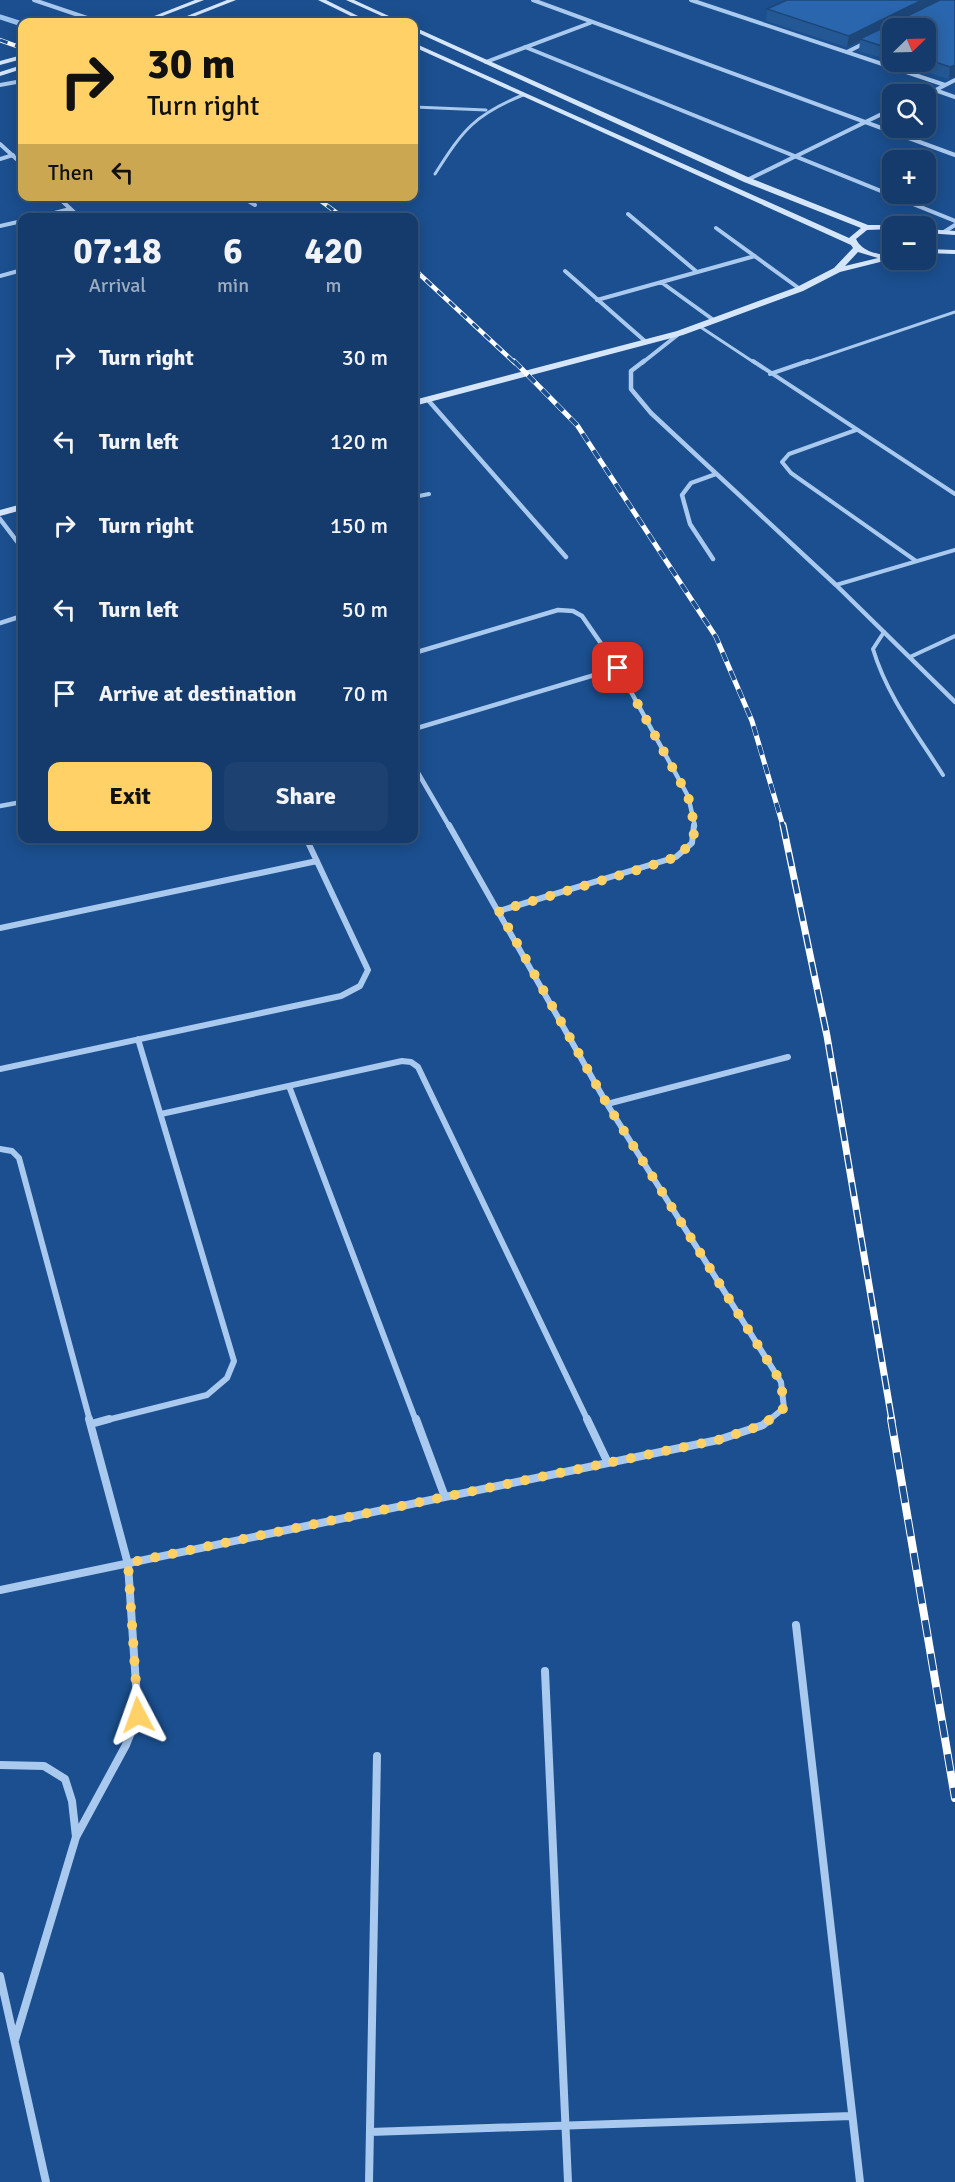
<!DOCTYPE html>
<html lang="en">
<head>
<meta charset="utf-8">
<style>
  :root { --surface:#143b6b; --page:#1d4271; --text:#f1f3f6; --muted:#9dadc1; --line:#33557e; --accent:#ffd166 }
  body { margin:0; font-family:Signika,sans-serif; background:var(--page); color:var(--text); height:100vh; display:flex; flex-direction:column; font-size:22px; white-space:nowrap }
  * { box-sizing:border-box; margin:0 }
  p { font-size:20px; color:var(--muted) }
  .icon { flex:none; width:33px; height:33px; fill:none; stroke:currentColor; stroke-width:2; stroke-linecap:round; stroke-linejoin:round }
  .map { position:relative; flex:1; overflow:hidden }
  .details { position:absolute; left:18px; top:213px; width:400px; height:630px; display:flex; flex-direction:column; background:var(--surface); border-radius:12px; box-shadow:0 3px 15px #0003,0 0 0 2px var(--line) }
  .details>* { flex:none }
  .hud { position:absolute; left:18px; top:18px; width:400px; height:183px; border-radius:12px; box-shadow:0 3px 15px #0003,0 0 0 2px var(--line); background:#ffd166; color:#111; overflow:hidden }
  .needle { width:39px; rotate:67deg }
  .controls { position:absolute; left:882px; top:18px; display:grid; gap:12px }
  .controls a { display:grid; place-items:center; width:54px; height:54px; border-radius:12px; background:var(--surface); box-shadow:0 3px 15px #0003,0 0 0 2px var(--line); font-size:30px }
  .pin { position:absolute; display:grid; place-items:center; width:51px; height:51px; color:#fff; margin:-26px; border-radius:12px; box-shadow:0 3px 9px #0006 }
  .me { position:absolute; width:66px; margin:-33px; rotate:356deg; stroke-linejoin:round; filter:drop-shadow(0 0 4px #0008) }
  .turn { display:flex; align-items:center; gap:21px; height:126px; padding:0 30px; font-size:27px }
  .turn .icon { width:78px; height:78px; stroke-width:2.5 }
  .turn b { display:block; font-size:42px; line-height:51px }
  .then { display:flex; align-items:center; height:57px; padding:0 30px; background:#0003; gap:12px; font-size:22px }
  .eta { display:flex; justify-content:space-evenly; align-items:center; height:102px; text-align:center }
  .eta b { font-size:36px; font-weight:800; line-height:42px }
  .primary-button { display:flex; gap:12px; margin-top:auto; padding:12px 30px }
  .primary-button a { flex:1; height:69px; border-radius:12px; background:var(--accent); color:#111; font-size:24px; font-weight:800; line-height:69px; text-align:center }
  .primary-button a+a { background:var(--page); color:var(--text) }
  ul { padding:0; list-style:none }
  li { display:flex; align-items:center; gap:18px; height:84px; padding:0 30px }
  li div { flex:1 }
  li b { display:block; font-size:22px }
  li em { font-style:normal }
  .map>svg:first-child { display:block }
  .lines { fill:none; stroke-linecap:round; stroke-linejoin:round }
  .stream { stroke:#9cc4f0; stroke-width:5 }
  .lane-far1 { stroke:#a9c9ee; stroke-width:3 }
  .lane { stroke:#a9c9ee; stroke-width:4 }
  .street-far3 { stroke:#a9c9ee; stroke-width:4 }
  .street-far2 { stroke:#a9c9ee; stroke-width:4.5 }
  .street-far1 { stroke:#a9c9ee; stroke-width:6 }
  .street { stroke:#a9c9ee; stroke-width:8 }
  .secondary { fill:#d6e6fa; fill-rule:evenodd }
  .rail-far3-casing { stroke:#fff; stroke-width:4.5 }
  .rail-far2-casing { stroke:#fff; stroke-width:5 }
  .rail-far1-casing { stroke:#fff; stroke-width:7 }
  .rail-casing { stroke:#fff; stroke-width:8 }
  .rail-far3 { stroke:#1b4f8f; stroke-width:3; stroke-dasharray:8; stroke-linecap:butt }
  .rail-far2 { stroke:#1b4f8f; stroke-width:4; stroke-dasharray:10; stroke-linecap:butt }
  .rail-far1 { stroke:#1b4f8f; stroke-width:4.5; stroke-dasharray:14; stroke-linecap:butt }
  .rail { stroke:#1b4f8f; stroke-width:6; stroke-dasharray:17; stroke-linecap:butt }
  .wall { fill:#245895 }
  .shaded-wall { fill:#1d4779 }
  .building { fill:#2a66ad; stroke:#1d4779; stroke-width:1.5 }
  .route { stroke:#ffd166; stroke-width:10; stroke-dasharray:0 18 }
</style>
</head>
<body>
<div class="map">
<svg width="955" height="2182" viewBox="0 0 955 2182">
  <rect width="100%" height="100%" fill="#1b4f8f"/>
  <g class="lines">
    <path class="stream" d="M 0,17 L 22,24"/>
    <path class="lane-far1" d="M 414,107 L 486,110
      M 435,174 C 463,130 474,115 523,95
      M 699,326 L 755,363
      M 804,363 L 955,312"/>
    <path class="lane" d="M 753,361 L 955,494
      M 770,374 L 808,361
      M 856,430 L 789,454 L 782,462 L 791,473 L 916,561
      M 414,497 L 429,494
      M 836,585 L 955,550
      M 884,632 L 873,649 C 887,696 917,734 943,775
      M 910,657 L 955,636"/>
    <path class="street-far3" d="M 34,0 L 99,22
      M 533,0 L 955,155
      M 691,0 L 945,85
      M 525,47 L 955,221
      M 847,52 L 865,43
      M 486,62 L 590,23
      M 0,85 L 22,81
      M 935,90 L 955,97
      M 926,95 L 955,80
      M 0,144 L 22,164
      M 0,159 L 13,155
      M 747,180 L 892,109
      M 57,196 L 80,218
      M 240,196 L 255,205
      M 628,214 L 697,272
      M 35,218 L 70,209
      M 0,226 L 22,221
      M 716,228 L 800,289
      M 944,232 L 955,225
      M 565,271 L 646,342
      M 0,276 L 22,270
      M 661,282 L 715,321
      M 597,300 L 755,256
      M 642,363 L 680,333"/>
    <path class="street-far2" d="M 644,361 L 631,371 L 631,389 L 651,413 L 836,585 L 955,702
      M 428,400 L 566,557
      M 0,519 L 22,548
      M 713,559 L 690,524 L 682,495 L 691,483 L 716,474
      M 0,623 L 22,616
      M 414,653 L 558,610 L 573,611 L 582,616 L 618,668 L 688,796 L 695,826
      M 414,729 L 618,668
      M 414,766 L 449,826
      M 0,806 L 22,802"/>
    <path class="street-far1" d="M 449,825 L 607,1104 L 781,1382 L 784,1408 L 768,1421
      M 499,911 L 676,857 L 692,843 L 694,825
      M 0,928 L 317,861
      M 0,1069 L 341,996 L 360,986 L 368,970 L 306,838
      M 289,1086 L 416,1421
      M 607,1104 L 788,1057
      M 161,1114 L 402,1061 L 411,1062 L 418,1067 L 588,1421
      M 0,1149 L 12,1151 L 19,1158 L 90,1421
      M 103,1421 L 207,1395 L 227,1378 L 234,1361 L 138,1039"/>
    <path class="street" d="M 416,1419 L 445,1497
      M 587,1419 L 608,1463
      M 91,1424 L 109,1419
      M 0,1590 L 718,1440 L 763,1425 L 770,1419
      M 796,1625 L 860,2182
      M 545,1671 L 568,2182
      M 0,1765 L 44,1766 L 65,1779 L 72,1801 L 76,1837 L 15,2040
      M 76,1837 L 126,1745 L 138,1715 L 128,1564 L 89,1419
      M 0,1976 L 46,2182
      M 370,2132 L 852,2116
      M 369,2182 L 377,1756"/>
    <path class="secondary" d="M 195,0 L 204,0 L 147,22 L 139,22 Z
      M 227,0 L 236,0 L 180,22 L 172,22 Z
      M 318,0 L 326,0 L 370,22 L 363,22 Z
      M 346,0 L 354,0 L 402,22 L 395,22 Z
      M 414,27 L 750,178 L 868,225 L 895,225 L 892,229 L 867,230 L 856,239 C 862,252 879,255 892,255 L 892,259 L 840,272 L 803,291 L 683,335 L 414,406 L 414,400 L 677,331 L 797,287 L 834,268 L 853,248 L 851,245 L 414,47 L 414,43 L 849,238 L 861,228 L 744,182 L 414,31 ZM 858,252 L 878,258 L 845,266 Z
      M 22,55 L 22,59 L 0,65 L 0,61 Z
      M 22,65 L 22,69 L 0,76 L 0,72 Z
      M 926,229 L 955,231 L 955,235 L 926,233 Z
      M 926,249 L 955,250 L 955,254 L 926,253 Z
      M 22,504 L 22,510 L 0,516 L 0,510 Z"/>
    <defs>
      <path id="rail-far3" d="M 0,40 L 22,48
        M 314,196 L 344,218
        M 414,269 L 515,363"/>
      <path id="rail-far2" d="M 514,361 L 577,425 L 716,637 L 752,721 L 783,826"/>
      <path id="rail-far1" d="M 783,825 L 827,1036 L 892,1421"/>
      <path id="rail" d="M 891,1419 L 955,1798"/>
    </defs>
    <use href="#rail-far3" class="rail-far3-casing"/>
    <use href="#rail-far2" class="rail-far2-casing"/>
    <use href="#rail-far1" class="rail-far1-casing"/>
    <use href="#rail" class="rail-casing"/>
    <use href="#rail-far3" class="rail-far3"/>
    <use href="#rail-far2" class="rail-far2"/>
    <use href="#rail-far1" class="rail-far1"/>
    <use href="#rail" class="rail"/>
  </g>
  <path class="wall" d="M 955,0 L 955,77 L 949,79 L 893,62 L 926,62 L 926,28 L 892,28 L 892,61 L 859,51 L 860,41 L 847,47 L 766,21 L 767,9 Z"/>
  <path class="shaded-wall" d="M 922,0 L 945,0 L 860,39 L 860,41 L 847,47 L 849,36 Z
    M 955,65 L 955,77 L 949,79 L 950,67 Z"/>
  <path class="building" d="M 787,0 L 922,0 L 849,36 L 767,9 Z
    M 940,0 L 955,0 L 955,65 L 950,67 L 926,59 L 926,28 L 892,28 L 892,49 L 860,39 Z"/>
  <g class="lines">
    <path class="route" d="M 138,1715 L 128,1563 L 718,1440 L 763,1425 L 784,1408 L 781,1382 L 607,1104 L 499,911 L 641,869 L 676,857 L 692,843 L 695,828 L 688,796 L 618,668"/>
  </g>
</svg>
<div class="controls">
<a><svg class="needle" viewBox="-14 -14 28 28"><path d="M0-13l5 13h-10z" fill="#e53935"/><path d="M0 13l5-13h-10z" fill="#9dadc1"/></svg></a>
<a><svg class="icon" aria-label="search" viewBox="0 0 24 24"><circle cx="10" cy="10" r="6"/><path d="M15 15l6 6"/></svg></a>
<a>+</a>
<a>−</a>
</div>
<div class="pin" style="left:618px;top:668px;background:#d93025"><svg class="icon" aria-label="arrive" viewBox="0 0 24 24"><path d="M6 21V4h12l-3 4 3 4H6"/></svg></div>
<svg class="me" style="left:138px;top:1715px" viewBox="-20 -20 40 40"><path d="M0-17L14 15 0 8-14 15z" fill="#ffd166" stroke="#fff" stroke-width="4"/></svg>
<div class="hud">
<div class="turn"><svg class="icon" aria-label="right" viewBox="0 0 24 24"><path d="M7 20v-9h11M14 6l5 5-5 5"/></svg><div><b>30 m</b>Turn right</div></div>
<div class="then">Then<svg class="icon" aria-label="left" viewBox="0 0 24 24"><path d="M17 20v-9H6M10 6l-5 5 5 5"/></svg></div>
</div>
<section class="details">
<div class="eta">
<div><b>07:18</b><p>Arrival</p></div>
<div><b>6</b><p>min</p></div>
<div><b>420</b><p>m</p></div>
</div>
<ul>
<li><svg class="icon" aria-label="right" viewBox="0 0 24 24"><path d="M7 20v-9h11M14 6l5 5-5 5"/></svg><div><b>Turn right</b></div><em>30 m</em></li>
<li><svg class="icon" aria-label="left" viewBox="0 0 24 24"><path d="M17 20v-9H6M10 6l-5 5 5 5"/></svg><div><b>Turn left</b></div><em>120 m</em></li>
<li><svg class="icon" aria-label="right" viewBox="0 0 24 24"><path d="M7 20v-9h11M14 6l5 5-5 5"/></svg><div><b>Turn right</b></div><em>150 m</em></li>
<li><svg class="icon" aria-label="left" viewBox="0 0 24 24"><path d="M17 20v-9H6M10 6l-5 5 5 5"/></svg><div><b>Turn left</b></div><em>50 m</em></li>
<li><svg class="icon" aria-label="arrive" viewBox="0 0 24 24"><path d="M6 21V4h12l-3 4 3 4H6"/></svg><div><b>Arrive at destination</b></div><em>70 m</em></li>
</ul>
<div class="primary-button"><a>Exit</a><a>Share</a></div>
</section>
</div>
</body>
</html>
